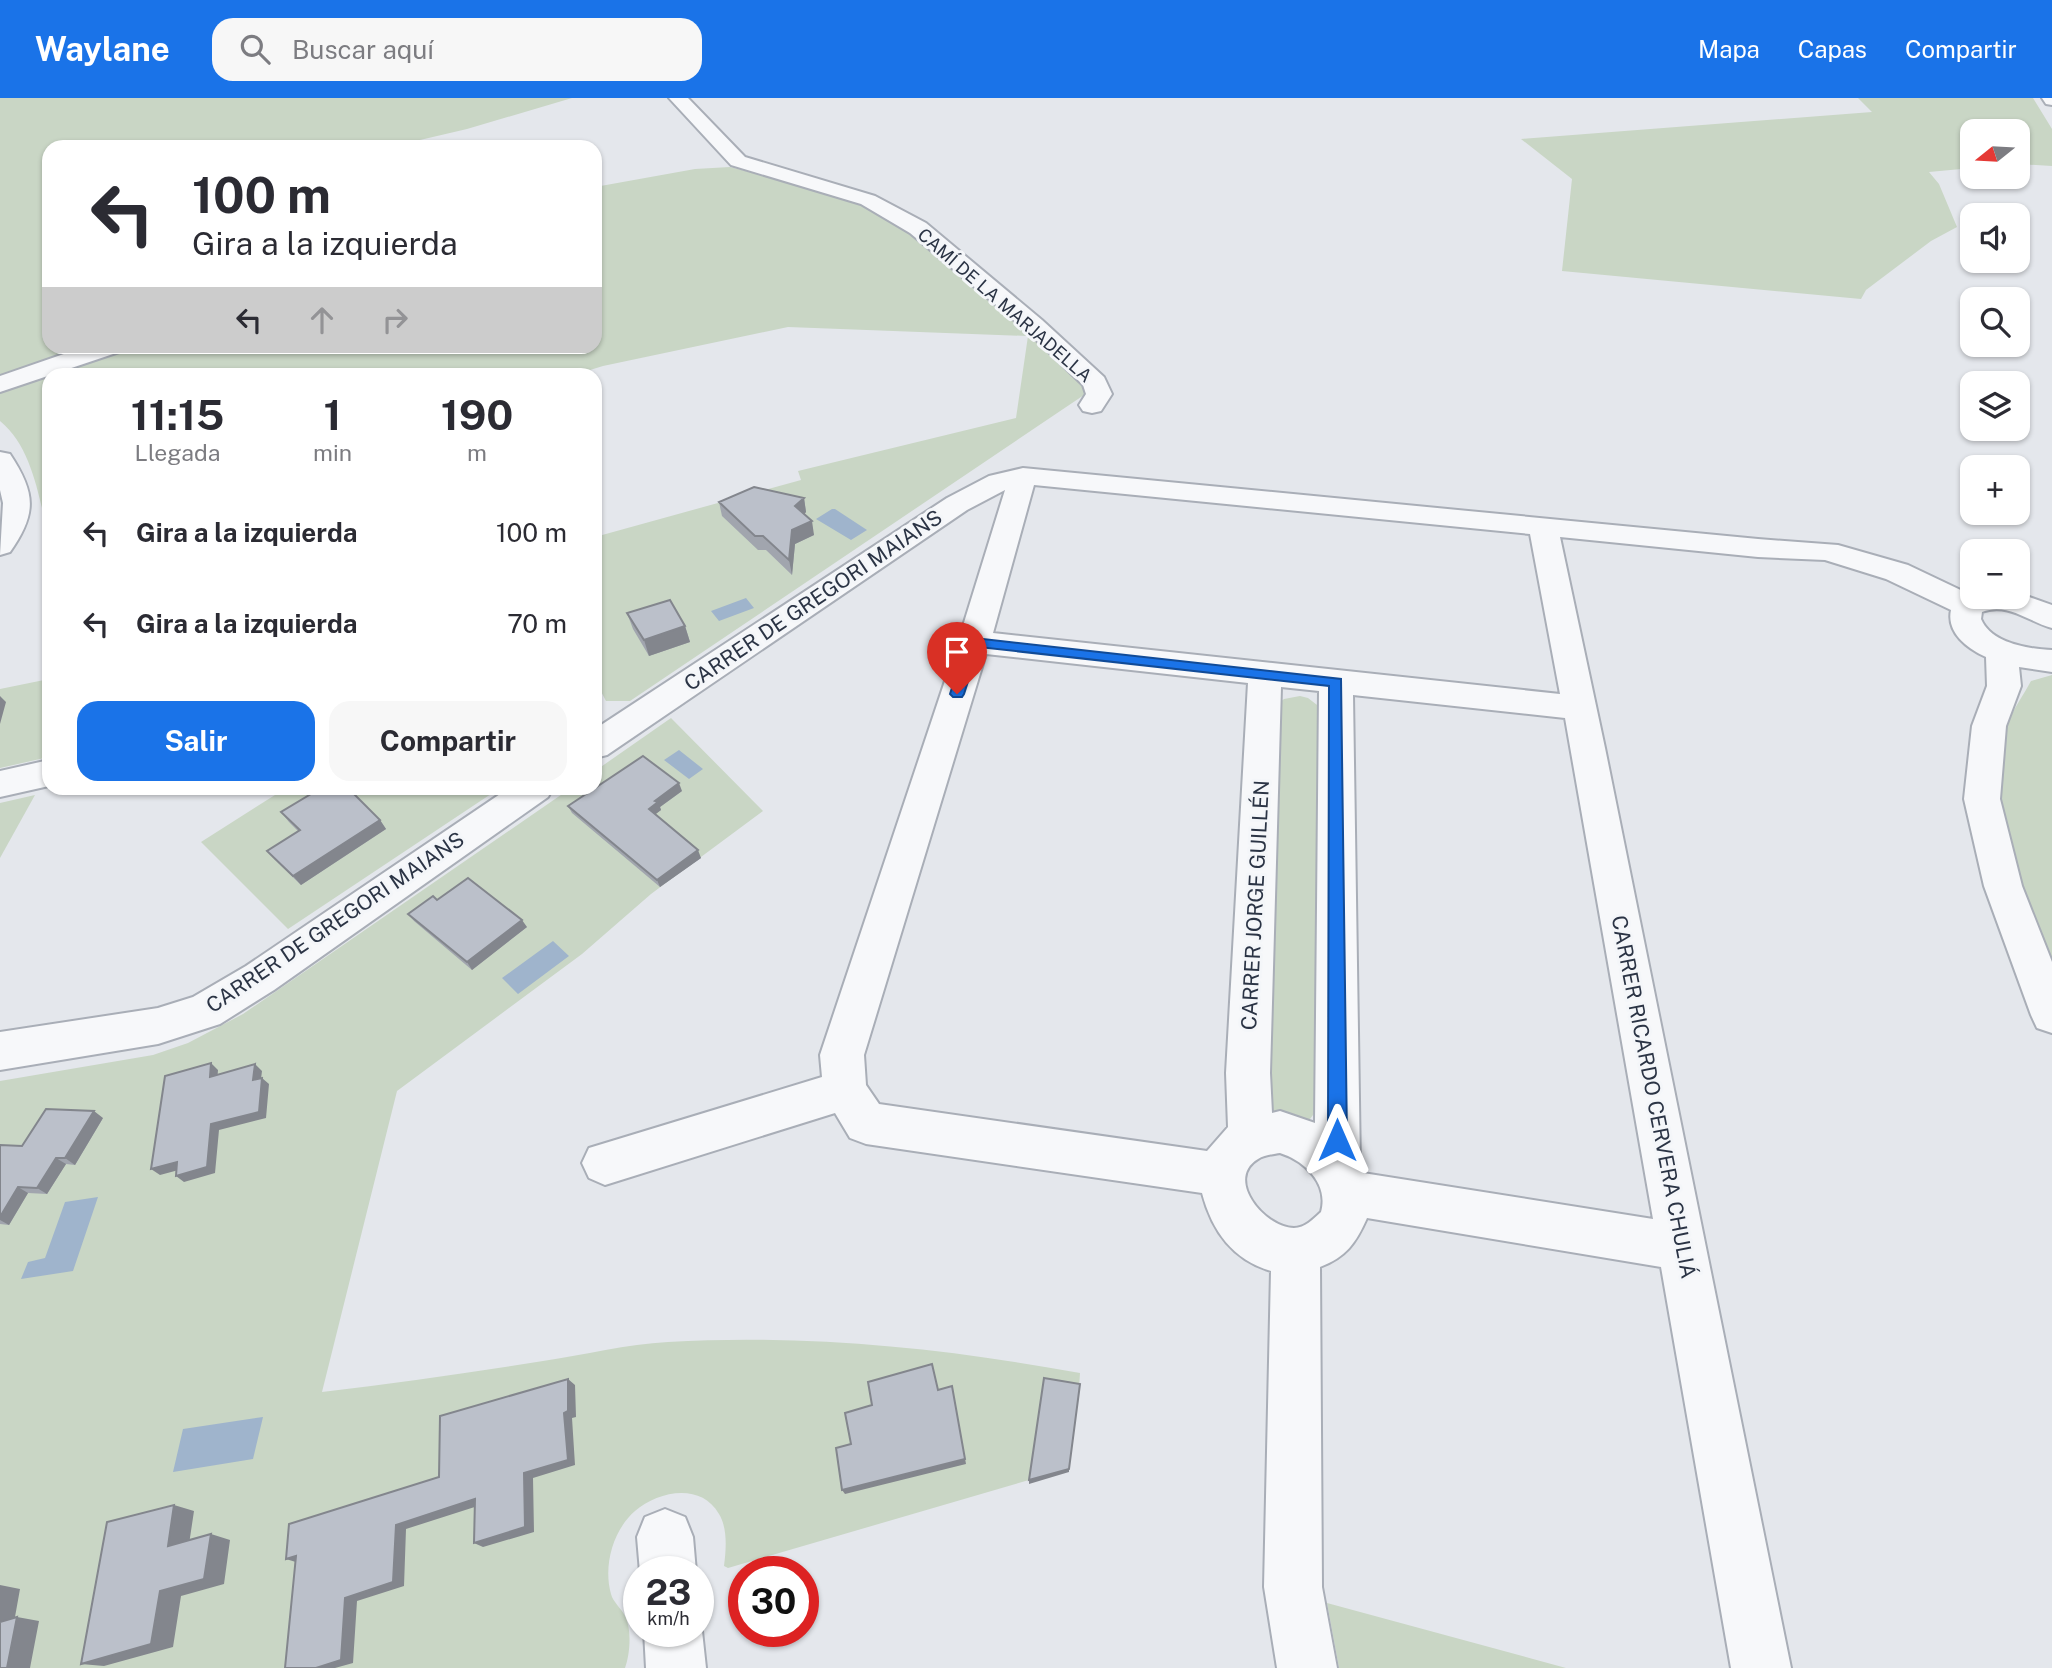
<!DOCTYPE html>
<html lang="es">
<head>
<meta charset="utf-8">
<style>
  :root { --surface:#fff; --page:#f7f7f7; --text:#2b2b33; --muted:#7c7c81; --accent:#1a73e8 }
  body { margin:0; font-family:"Public Sans",sans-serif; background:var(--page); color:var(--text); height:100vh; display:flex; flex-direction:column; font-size:26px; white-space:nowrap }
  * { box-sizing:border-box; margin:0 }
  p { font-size:23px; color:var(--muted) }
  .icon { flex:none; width:38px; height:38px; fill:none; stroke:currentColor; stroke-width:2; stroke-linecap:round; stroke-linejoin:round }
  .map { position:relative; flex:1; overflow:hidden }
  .panel { position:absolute; left:42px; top:270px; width:560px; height:427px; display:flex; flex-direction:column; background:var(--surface); border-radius:21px; box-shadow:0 2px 5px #0004 }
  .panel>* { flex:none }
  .banner { position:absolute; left:42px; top:42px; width:560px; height:214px; border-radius:21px; box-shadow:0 2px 5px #0004; background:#fff; color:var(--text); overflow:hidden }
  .needle { width:46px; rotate:252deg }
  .fabs { position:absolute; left:1960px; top:21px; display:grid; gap:14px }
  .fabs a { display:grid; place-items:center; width:70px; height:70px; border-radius:14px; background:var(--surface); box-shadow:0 2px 5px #0004; font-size:35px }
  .speed { position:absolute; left:623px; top:1458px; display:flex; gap:14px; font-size:35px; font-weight:700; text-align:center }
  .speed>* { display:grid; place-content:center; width:91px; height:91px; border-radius:50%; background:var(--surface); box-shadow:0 2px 5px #0004; line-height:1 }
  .speed small { font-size:18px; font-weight:400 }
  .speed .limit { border:10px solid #d22; background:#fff; color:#111 }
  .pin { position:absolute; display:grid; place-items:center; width:60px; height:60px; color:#fff; margin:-72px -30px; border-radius:50% 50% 50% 0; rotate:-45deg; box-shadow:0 0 7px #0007 }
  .pin .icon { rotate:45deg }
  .me { position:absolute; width:77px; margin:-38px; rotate:0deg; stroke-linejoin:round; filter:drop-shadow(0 0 5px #0008) }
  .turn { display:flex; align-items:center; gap:24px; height:147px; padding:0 35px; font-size:32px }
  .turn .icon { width:91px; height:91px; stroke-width:2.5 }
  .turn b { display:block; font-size:49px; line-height:60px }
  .lanes { display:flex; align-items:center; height:66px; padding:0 35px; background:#0003; justify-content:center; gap:35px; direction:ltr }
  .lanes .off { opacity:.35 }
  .eta { display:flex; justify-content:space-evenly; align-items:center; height:119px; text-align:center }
  .eta b { font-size:42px; font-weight:700; line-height:49px }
  .cta { display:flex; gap:14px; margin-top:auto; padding:14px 35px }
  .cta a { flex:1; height:80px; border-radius:21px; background:var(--accent); color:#fff; font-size:28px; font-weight:700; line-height:80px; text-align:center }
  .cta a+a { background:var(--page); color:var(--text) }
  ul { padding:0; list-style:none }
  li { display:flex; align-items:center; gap:21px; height:91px; padding:0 35px }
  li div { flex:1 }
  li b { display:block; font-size:26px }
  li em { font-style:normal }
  header { display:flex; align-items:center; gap:42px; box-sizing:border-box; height:98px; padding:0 35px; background:var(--accent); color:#fff }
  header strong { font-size:33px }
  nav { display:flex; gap:38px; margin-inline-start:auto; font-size:24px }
  .search { width:490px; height:63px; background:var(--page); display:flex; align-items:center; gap:18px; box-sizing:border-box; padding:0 24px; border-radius:21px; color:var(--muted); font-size:26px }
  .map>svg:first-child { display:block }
  .green { fill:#c9d6c5 }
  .water { fill:#9fb4cc }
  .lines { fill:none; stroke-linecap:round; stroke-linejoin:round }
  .minor-casing { stroke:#a9aeb7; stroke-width:4 }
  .minor { fill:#f7f8fa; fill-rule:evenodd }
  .wall { fill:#a1a5ae }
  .shaded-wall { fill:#83868d }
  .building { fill:#bbc0ca; stroke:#83868d; stroke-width:2 }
  .route { fill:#1a73e8; stroke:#114b97; stroke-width:2 }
  .labels { text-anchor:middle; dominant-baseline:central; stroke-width:6; stroke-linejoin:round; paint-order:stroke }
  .far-street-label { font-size:18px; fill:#2b3445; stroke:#f4f6f9 }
  .street-label { font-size:21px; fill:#2b3445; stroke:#f4f6f9 }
</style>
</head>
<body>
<header>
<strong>Waylane</strong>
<div class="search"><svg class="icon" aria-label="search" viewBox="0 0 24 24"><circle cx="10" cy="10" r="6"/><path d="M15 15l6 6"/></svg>Buscar aquí</div>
<nav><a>Mapa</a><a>Capas</a><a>Compartir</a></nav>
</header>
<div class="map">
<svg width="2052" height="1570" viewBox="0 0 2052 1570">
  <rect width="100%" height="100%" fill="#e4e7ec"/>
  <path class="green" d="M 0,0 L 572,0 L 467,31 L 390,49 L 49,49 L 49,248 L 84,249 L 0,277 Z
    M 1858,0 L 2033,0 L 2052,31 L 2052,68 L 2018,66 L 2018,33 L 1972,33 L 1972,70 L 1929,74 L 1939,86 L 1957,129 L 1931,143 L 1866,192 L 1861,201 L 1562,173 L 1572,81 L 1521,41 L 1872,14 Z
    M 730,69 L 820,92 L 863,108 L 915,138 L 1029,237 L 1069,268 L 1085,290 L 1084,297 L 630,603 L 606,603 L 595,582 L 595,439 L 801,382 L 798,373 L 1016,320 L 1028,238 L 788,229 L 603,268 L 577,276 L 49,276 L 49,419 L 44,418 C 36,385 28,346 0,323 L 0,293 L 123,249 L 595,248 L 595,89 L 695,71 Z
    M 2052,577 L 2052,863 C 2024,794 1977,694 2010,620 C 2016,607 2024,596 2031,583 Z
    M 49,581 L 49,659 L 0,670 L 0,591 Z
    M 1300,598 L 1308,600 L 1321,610 L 1316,1013 L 1310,1021 L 1299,1025 L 1268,1015 L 1279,605 L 1284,601 Z
    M 671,620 L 763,713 L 651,796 L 582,856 L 397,993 L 322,1294 C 396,1285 469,1275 543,1263 C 584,1257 627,1246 668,1244 C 807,1236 943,1250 1080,1275 L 1079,1290 L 1029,1382 L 728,1470 L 724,1468 C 726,1452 728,1431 719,1416 C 701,1384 658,1393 635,1413 C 613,1432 603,1468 611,1496 C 613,1504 621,1510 625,1518 C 632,1532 630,1556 625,1570 L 0,1570 L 0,983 L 153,957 L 188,945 L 243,916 L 571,690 L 595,690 L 595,673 Z
    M 286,690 L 500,690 L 288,831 L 201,744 Z
    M 35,697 L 0,760 L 0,705 Z
    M 1327,1505 L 1533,1561 L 1566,1570 L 1339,1570 Z"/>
  <path class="water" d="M 832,411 L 835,411 L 867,432 L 851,442 L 816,421 Z
    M 746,500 L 754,510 L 719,523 L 711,513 Z
    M 679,652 L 703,671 L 689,681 L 664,662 Z
    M 553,843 L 569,858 L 518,896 L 502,880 Z
    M 98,1099 L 73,1173 L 21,1181 L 28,1164 L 45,1160 L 65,1104 Z
    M 263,1319 L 253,1361 L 173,1374 L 183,1331 Z"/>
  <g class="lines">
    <defs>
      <path id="minor" d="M 669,0 L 688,0 L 745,59 L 875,98 L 926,125 L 1042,222 L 1104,279 L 1112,296 L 1101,313 L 1092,315 L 1083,313 L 1079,307 L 1086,296 L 1083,287 L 1026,232 L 910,135 L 861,106 L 731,67 Z
        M 2042,0 L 2052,0 L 2052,7 L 2046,6 Z
        M 87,248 L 125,248 L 122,253 L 0,294 L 0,278 Z
        M 0,354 L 10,356 C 36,395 37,416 10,454 L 0,457 L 3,405 L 0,392 Z
        M 1023,370 L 1758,441 L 1838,447 L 1908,467 L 1969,496 L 1972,495 L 1972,499 L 2018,499 L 2018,495 L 2052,507 L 2052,530 C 2029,524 2008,504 1982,514 L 1981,521 C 1991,545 2028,551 2052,552 L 2052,574 L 2019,569 L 2021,588 L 2006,628 L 2000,701 L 2022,788 L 2052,864 L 2052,935 L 2037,930 L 2031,917 L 1984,788 L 1964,701 L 1972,628 L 1987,588 L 1986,559 C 1968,551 1946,535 1951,512 L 1886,481 L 1825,462 L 1758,459 L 1560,439 L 1605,650 L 1791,1570 L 1731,1570 L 1661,1169 L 1367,1120 C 1356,1145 1346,1159 1320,1169 L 1322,1489 L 1337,1570 L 1277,1570 L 1264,1489 L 1271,1173 C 1233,1162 1212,1133 1202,1095 L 866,1046 L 850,1040 L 835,1015 L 605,1087 L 589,1080 L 582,1065 L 589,1050 L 822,979 L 820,957 L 958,544 L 1005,392 L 967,412 L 607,657 L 595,660 L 595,631 L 947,400 L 989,378 ZM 1034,387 L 1530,436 L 1560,596 L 993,535 ZM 986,556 L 1248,585 L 1226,975 L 1228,1029 L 1207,1053 L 879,1006 L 866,987 L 864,957 ZM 1281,589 L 1319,593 L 1315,1025 L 1280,1013 L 1272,1015 L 1270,975 ZM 1353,597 L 1565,620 L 1653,1121 L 1363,1075 L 1360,1068 ZM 1280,1055 C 1305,1063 1329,1086 1321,1114 C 1313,1121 1305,1130 1294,1130 C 1265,1130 1224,1081 1258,1061 C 1264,1057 1274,1056 1280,1055 Z
        M 49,662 L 49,688 L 0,699 L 0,673 Z
        M 509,690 L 553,690 L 548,699 L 274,892 L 220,926 L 158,946 L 0,972 L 0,934 L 158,910 L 193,899 L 246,868 Z
        M 665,1411 L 685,1419 L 693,1439 L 696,1474 L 640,1474 L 637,1439 L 645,1419 Z
        M 698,1524 L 702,1533 L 706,1570 L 646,1570 L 644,1533 L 698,1533 Z"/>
    </defs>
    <use href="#minor" class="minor-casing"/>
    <use href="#minor" class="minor"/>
  </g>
  <path class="wall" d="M 804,400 L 806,414 L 804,416 L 814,437 L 795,446 L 792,477 L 766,452 L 758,452 L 722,418 L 719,404 Z
    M 627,515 L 685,528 L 690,544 L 649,558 L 633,531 Z
    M 682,693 L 660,709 L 661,712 L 655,716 L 701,760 L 660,789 L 572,715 L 568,708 Z
    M 344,695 L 380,722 L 386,731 L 301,787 L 275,762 L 267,753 L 298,733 L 289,724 L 281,714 Z
    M 437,802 L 527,829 L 472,872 L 414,823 L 408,816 Z
    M 103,1020 L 75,1067 L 66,1066 L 47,1096 L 28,1095 L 9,1127 L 0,1126 L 0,1047 L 22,1048 Z"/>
  <path class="shaded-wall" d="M 804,400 L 806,414 L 798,423 L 795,408 Z
    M 812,423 L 814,437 L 795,446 L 792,477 L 789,462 L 792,432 Z
    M 685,528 L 690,544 L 649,558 L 644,542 Z
    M 0,598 L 6,604 L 0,626 Z
    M 679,685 L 682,693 L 660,709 L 661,712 L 652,719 L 649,711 L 655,703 Z
    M 380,722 L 386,731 L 301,787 L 293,778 Z
    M 698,752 L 701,760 L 660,789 L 657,782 Z
    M 522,822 L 527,829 L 472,872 L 467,864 Z
    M 211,965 L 218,972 L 217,985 L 210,979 Z
    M 255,966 L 262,973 L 260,989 L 253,982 Z
    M 262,980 L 269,986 L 266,1020 L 219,1032 L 215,1075 L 184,1084 L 176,1078 L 211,1026 Z
    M 94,1013 L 103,1020 L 75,1067 L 65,1060 Z
    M 56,1060 L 66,1066 L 47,1096 L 37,1090 Z
    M 177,1064 L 186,1070 L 160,1077 L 151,1071 Z
    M 18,1089 L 28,1095 L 9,1127 L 0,1122 L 0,1119 Z
    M 568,1281 L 575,1287 L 576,1319 L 572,1320 L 575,1367 L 533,1380 L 534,1434 L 483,1449 L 474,1445 L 524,1375 Z
    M 952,1288 L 966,1366 L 845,1396 L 842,1392 Z
    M 1069,1371 L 1069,1374 L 1029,1386 L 1029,1382 Z
    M 475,1401 L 484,1406 L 406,1431 L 404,1488 L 357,1503 L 353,1565 L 335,1570 L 316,1570 L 345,1500 L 396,1427 Z
    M 174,1407 L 194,1413 L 188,1453 L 168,1448 Z
    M 211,1436 L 230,1442 L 224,1486 L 181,1498 L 173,1549 L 104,1568 L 81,1566 L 160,1493 Z
    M 296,1458 L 299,1465 L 286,1461 Z
    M 0,1487 L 20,1491 L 13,1530 L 0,1529 Z
    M 17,1519 L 39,1523 L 30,1570 L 7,1570 Z"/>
  <path class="building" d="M 754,389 L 804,400 L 795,408 L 812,423 L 792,432 L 789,462 L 763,438 L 755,438 L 719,404 Z
    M 670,502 L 685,528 L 644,542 L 627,515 Z
    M 643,658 L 679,685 L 655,703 L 658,704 L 649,711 L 698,752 L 657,782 L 568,708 Z
    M 321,690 L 337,690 L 344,695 L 350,692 L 380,722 L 293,778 L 267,753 L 300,732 L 281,714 Z
    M 468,780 L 522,822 L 467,864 L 408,816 L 433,798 L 437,802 Z
    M 211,965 L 210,979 L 255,966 L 253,982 L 262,980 L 259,1014 L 211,1026 L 207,1069 L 176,1078 L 177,1064 L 151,1071 L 165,978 Z
    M 46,1011 L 94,1013 L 65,1060 L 56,1060 L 37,1090 L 18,1089 L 0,1119 L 0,1047 L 22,1048 Z
    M 932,1266 L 938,1292 L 952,1288 L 965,1361 L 842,1392 L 836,1350 L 851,1346 L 845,1315 L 872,1307 L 868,1284 Z
    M 1044,1280 L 1080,1286 L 1069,1371 L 1029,1382 Z
    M 568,1281 L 568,1313 L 564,1315 L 568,1362 L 524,1375 L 525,1429 L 474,1445 L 475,1401 L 396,1427 L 393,1484 L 345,1500 L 341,1562 L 316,1570 L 285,1570 L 296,1458 L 286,1461 L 289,1426 L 439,1379 L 440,1318 Z
    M 174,1407 L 168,1448 L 211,1436 L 204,1481 L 160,1493 L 151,1546 L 81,1566 L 107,1424 Z
    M 17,1519 L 7,1570 L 0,1570 L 0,1524 Z"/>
  <path class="route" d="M 974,540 L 1341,581 L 1347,1042 L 1344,1048 L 1337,1050 L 1331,1048 L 1328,1042 L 1329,588 L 979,549 L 964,596 L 962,599 L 953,599 L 950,596 L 967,544 Z"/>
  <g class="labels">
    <g class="far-street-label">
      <text transform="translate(1005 207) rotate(41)">CAMÍ DE LA MARJADELLA</text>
    </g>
    <g class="street-label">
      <text transform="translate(813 502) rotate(-34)">CARRER DE GREGORI MAIANS</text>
      <text transform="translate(1255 807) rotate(-87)">CARRER JORGE GUILLÉN</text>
      <text transform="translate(335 824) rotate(-34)">CARRER DE GREGORI MAIANS</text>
      <text transform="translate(1654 999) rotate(79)">CARRER RICARDO CERVERA CHULIÁ</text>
    </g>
  </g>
</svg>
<div class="fabs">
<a><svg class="needle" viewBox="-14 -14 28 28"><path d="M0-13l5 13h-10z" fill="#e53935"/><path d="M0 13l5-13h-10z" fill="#7c7c81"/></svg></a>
<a><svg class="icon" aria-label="sound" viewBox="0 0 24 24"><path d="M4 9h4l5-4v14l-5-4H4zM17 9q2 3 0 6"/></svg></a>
<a><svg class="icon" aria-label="search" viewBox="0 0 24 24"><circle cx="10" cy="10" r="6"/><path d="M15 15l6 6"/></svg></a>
<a><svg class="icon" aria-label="layers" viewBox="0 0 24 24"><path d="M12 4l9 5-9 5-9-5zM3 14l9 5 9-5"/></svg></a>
<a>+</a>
<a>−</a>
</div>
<div class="speed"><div>23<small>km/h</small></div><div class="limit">30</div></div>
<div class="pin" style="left:957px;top:596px;background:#d93025"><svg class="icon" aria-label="arrive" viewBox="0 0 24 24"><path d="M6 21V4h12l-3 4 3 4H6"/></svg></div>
<svg class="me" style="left:1337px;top:1042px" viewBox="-20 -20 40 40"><path d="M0-17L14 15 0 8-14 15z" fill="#1a73e8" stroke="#fff" stroke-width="4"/></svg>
<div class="banner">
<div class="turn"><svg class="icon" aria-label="left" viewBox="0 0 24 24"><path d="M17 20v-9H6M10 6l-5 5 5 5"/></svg><div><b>100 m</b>Gira a la izquierda</div></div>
<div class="lanes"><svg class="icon" aria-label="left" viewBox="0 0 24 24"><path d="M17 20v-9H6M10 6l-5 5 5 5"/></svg><svg class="icon off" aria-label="ahead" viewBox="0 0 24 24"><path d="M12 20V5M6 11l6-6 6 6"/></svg><svg class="icon off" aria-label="right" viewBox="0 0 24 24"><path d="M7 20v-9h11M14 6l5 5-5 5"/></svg></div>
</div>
<section class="panel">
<div class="eta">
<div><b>11:15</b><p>Llegada</p></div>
<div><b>1</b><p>min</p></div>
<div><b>190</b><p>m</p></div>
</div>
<ul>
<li><svg class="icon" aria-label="left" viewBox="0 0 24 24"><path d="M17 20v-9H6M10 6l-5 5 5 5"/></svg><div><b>Gira a la izquierda</b></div><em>100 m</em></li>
<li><svg class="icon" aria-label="left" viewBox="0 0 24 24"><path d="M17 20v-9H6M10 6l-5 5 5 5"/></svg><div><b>Gira a la izquierda</b></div><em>70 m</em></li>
</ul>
<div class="cta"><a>Salir</a><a>Compartir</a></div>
</section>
</div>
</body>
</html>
